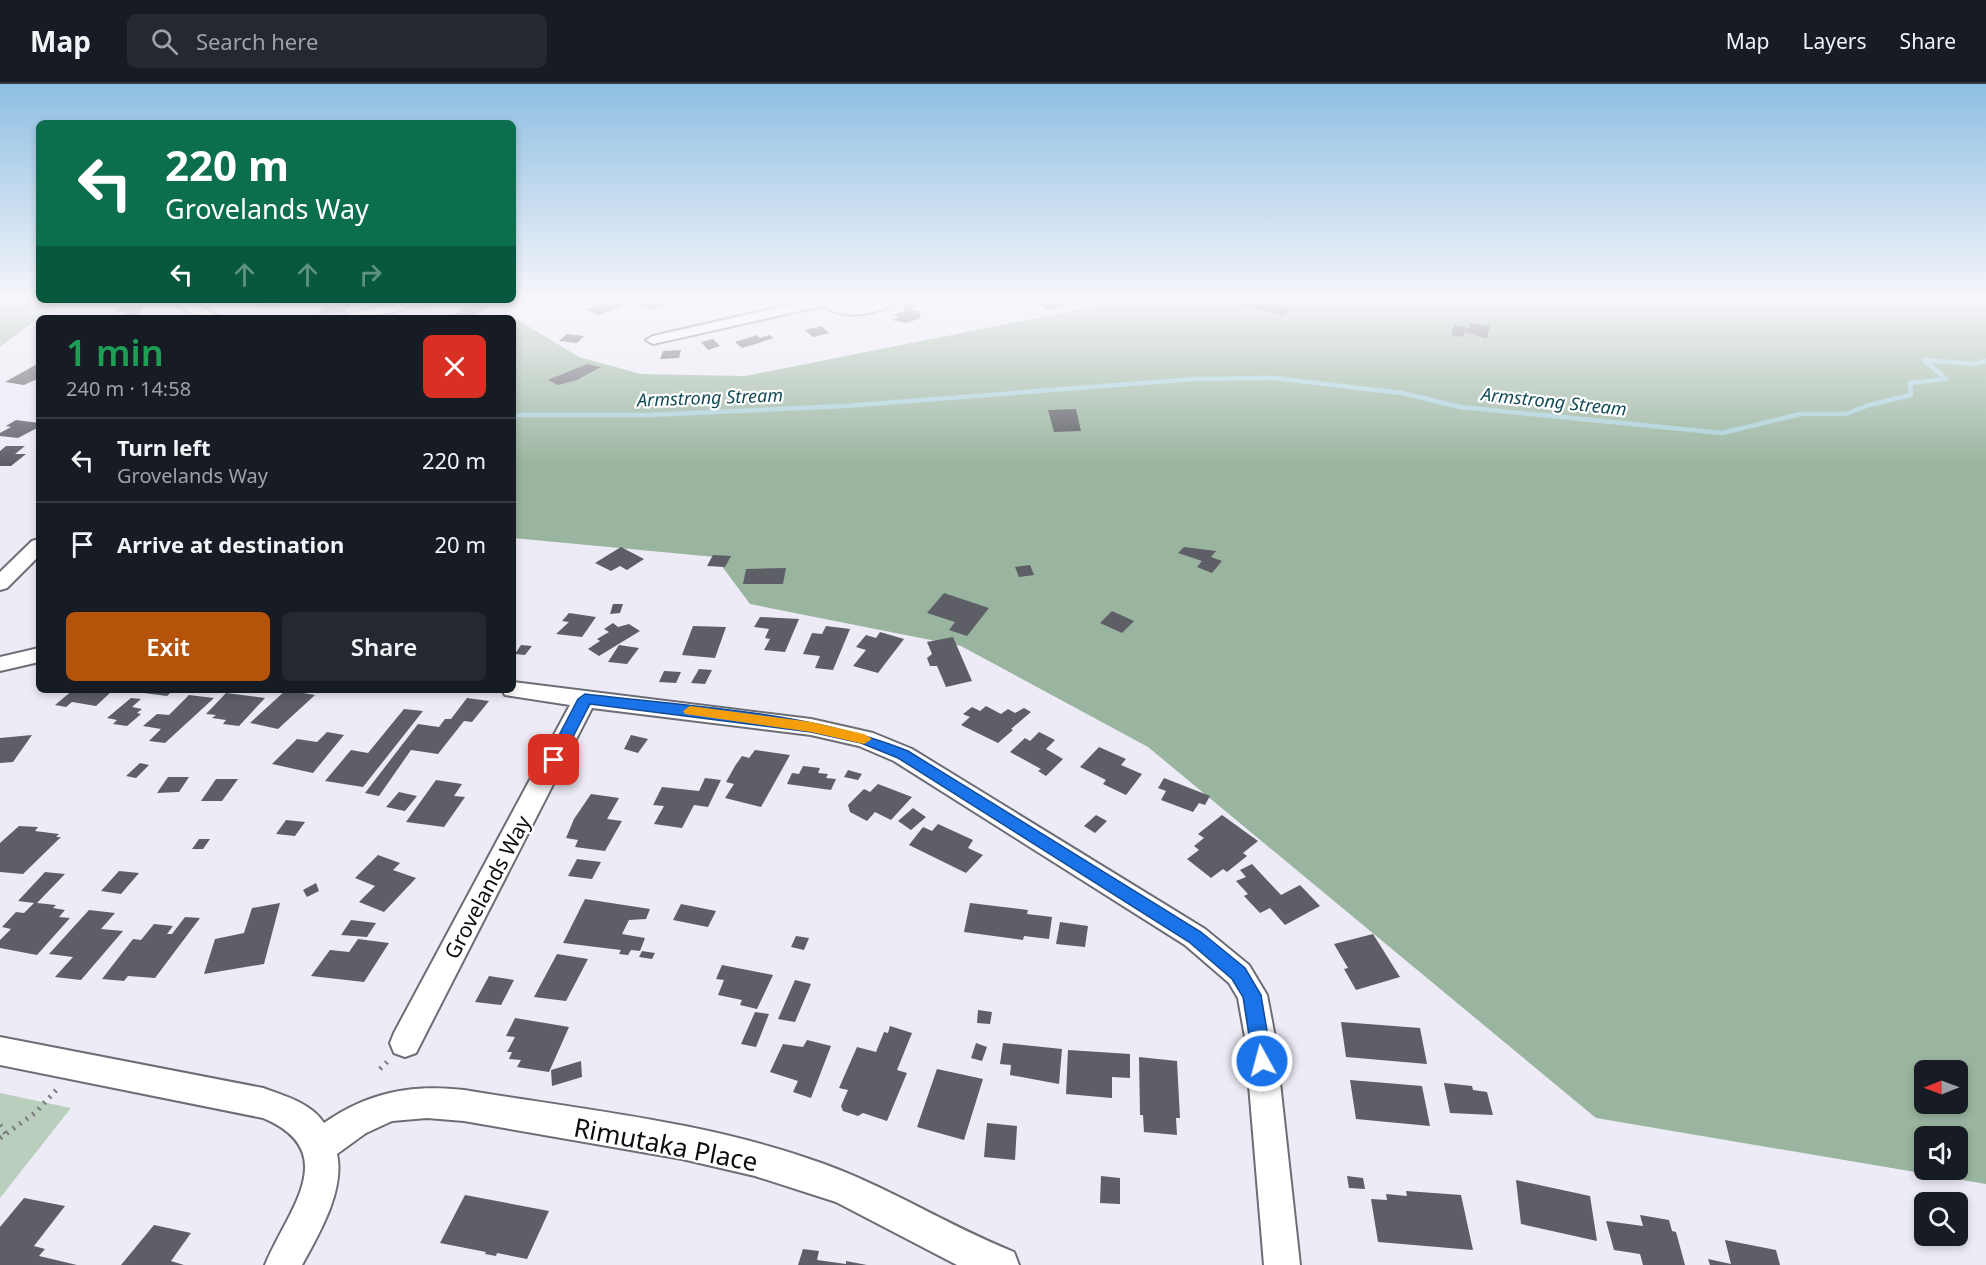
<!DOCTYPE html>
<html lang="en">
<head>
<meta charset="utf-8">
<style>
  :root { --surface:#171b24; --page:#242831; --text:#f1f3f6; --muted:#9ea1a6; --line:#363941; --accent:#b45309 }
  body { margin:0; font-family:"Noto Sans",sans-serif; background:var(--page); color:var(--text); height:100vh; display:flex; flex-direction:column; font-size:22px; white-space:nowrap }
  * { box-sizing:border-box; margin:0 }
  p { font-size:20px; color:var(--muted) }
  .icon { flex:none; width:33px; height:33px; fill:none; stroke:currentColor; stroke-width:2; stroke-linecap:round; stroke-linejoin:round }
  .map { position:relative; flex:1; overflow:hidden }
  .drawer { position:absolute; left:36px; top:231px; width:480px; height:378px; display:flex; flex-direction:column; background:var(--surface); border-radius:9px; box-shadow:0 3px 9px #0003 }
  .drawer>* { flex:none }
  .hud { position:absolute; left:36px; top:36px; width:480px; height:183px; border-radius:9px; box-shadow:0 3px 9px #0003; background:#0b6e4f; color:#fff; overflow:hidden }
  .needle { width:39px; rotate:269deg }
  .fabs { position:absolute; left:1914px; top:976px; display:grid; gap:12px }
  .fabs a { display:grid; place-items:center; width:54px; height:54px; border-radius:9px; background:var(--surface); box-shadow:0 3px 9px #0003; font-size:30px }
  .pin { position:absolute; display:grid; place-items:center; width:51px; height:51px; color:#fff; margin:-26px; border-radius:12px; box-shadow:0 3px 9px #0006 }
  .me { position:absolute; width:66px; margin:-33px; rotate:353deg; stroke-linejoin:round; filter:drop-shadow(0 0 4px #0008) }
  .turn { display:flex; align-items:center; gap:21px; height:126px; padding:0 30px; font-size:27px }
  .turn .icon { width:78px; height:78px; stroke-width:2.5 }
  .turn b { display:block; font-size:42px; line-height:51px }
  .lanes { display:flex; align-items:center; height:57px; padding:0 30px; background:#0003; justify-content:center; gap:30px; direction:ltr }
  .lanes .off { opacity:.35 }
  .round { display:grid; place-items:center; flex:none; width:63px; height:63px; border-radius:9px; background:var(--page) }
  .summary { display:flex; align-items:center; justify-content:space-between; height:102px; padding:0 30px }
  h1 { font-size:36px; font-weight:600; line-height:45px; color:#1e9e55 }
  .action { display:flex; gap:12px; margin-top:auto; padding:12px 30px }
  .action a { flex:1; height:69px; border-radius:9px; background:var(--accent); color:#fff; font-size:24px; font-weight:600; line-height:69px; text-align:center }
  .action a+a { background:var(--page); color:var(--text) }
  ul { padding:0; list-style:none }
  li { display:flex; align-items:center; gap:18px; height:84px; padding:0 30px; border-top:2px solid var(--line) }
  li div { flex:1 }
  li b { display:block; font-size:22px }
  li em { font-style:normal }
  header { display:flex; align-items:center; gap:36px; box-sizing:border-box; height:84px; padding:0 30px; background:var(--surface); border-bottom:2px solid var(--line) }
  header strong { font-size:28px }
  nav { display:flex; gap:33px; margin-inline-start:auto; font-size:21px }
  .search { width:420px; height:54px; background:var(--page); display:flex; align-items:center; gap:15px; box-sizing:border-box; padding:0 21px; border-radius:9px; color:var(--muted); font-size:22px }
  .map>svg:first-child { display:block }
  .green { fill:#bacebd }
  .forest { fill:#9ab59f; fill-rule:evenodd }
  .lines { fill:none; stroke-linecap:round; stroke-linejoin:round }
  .stream { stroke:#a8d0d9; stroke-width:4.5 }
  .building { fill:#5e5e66 }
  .minor-casing { stroke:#6d6d75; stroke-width:4 }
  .path { stroke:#7a7a80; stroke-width:5; stroke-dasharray:2 6; stroke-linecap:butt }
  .minor { fill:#fff; fill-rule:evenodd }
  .route { fill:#1a73e8; stroke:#114b97; stroke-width:1.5 }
  .slow { fill:#f59e0b }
  .labels { text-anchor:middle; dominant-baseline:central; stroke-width:4.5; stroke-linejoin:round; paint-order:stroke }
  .far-water-label { font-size:18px; font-style:italic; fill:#134b56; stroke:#fff }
  .street-label { font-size:21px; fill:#0d0d10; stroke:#fff }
  .near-street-label { font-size:26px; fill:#0d0d10; stroke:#fff }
</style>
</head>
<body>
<header>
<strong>Map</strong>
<div class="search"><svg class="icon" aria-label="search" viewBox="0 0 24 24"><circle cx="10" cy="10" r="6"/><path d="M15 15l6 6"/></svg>Search here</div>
<nav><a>Map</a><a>Layers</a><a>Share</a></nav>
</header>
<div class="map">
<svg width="1986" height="1181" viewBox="0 0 1986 1181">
  <rect width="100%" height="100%" fill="#edecf6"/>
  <path class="green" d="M 0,1009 L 71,1024 L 0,1114 Z"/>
  <path class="forest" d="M 0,215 L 62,216 L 0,263 Z
    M 1133,215 L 1986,215 L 1986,1100 L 1596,1034 L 1148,663 L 961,562 L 750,520 L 715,473 L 513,454 L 513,234 L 510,234 L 513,233 L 579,273 L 641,290 L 745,292 ZM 1924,987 L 1958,987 L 1958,1020 L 1924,1020 ZM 1924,1053 L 1958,1053 L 1958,1086 L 1924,1086 Z"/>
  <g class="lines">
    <path class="stream" d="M 1924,276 L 1975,280 L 1986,277
      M 513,331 L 649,331 L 845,322 L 1195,295 L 1273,294 L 1402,309 L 1460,323 L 1722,349 L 1801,330 L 1846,330 L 1869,321 L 1911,311 L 1910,299 L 1946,295 L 1924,276"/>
  </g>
  <path class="building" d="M 640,215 L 659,215 L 667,222 L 651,226 L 648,223 L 642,225 L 638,221 L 645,219 Z
    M 1053,215 L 1069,215 L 1075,218 L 1047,226 L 1036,220 Z
    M 1249,215 L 1259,215 L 1292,225 L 1283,232 L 1262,225 L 1259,227 L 1245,223 L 1248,221 L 1243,220 Z
    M 263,216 L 287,216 L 280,223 L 255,223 Z
    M 611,216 L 623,222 L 598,231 L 586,225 Z
    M 914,218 L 916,224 L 912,224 L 913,227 L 919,227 L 921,234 L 907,239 L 891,236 L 898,234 L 895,231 L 897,229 L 904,228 L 903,219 Z
    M 471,219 L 490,222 L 471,234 L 452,232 Z
    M 145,220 L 138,231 L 122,233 L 125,228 L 114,229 L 118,223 Z
    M 351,220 L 345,229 L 318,230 L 323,222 Z
    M 1470,239 L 1490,242 L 1487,255 L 1465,248 L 1463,253 L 1451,251 L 1454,241 L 1469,244 Z
    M 821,242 L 829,249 L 813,253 L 805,246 Z
    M 567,250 L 584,252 L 577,259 L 559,257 Z
    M 757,251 L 760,254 L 769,251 L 774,254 L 742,264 L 735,258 Z
    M 713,255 L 720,262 L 708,266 L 701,258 Z
    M 681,266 L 679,274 L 660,275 L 663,267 Z
    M 39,279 L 39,294 L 24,301 L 5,298 Z
    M 587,280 L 601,283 L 577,296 L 558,301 L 548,296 Z
    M 1076,325 L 1081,347 L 1054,348 L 1048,326 Z
    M 16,336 L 39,339 L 39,343 L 18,354 L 0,352 L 0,349 L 11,343 L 6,342 Z
    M 6,362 L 25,362 L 15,370 L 26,370 L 11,382 L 0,382 L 0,367 Z
    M 621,463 L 644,475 L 627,486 L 620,482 L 611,487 L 595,479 Z
    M 1184,463 L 1216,467 L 1211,473 L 1222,477 L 1212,489 L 1197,483 L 1202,477 L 1178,469 Z
    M 713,471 L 731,472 L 725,483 L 707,482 Z
    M 1030,481 L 1034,491 L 1019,493 L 1015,483 Z
    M 786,484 L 783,500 L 743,500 L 746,485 Z
    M 944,509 L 989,524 L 967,552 L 949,546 L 955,538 L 927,529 Z
    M 613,520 L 623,520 L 620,529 L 610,530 Z
    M 1112,527 L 1134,537 L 1122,549 L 1100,539 Z
    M 569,529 L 596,533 L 582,553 L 556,550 L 569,538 L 562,537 Z
    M 760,533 L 799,535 L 785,568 L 764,566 L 770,555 L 765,554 L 769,545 L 754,543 Z
    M 613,539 L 618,543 L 629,540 L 640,547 L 599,572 L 588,565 L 600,557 L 597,555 L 609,548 L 604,545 Z
    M 693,542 L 726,543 L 715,574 L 682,571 Z
    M 826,542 L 850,545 L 833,586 L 815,584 L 820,572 L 803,570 L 812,549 L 822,550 Z
    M 880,548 L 904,555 L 878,589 L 853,582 L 866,566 L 856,563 L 866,551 L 876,554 Z
    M 953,553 L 972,597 L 946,603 L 937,582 L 930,582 L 927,574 L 932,570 L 927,558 Z
    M 521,561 L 532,562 L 525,571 L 515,570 Z
    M 619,561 L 639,564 L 627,580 L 608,578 Z
    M 699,585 L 712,586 L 705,600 L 691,599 Z
    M 664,587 L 681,588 L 676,599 L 659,598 Z
    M 73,606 L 101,606 L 112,607 L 96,622 L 72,618 L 66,623 L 55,621 Z
    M 147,606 L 173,606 L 167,612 L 144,609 Z
    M 286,606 L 315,611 L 278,645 L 250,639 Z
    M 226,609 L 265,614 L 239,642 L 223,640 L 226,636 L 212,634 L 216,631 L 206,630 Z
    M 189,611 L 214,614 L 165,659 L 149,657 L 161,645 L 143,642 L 157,630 L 169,631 Z
    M 131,614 L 141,615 L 132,623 L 142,625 L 137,629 L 141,630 L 127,642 L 113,640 L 117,636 L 107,634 Z
    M 467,614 L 489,617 L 472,638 L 464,637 L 438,670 L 411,666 L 379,712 L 365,709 L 418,640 L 439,643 L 445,635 L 451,635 Z
    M 986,622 L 1001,630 L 1008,625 L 1015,629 L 1024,624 L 1031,628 L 1011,645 L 1013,646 L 998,659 L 961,641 L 970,633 L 963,630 L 972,623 L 980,627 Z
    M 404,625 L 423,627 L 363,703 L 325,697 L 351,666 L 368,669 Z
    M 327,648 L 344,651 L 313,689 L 272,680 L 297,655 L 317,658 Z
    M 1039,648 L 1055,656 L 1046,665 L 1063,675 L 1046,692 L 1038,687 L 1041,685 L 1010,668 L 1025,654 L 1030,657 Z
    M 32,651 L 13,678 L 0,679 L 0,654 Z
    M 631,651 L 648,655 L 638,669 L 624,665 Z
    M 1099,663 L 1126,675 L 1121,681 L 1142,690 L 1126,711 L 1103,700 L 1106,696 L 1080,683 Z
    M 755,666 L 790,671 L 761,723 L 725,714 L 734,700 L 726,698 L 735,682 L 742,672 L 749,674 Z
    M 140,679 L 149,681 L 136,694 L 126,692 Z
    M 803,682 L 820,684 L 818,689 L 828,690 L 826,694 L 836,695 L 831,706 L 787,700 L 792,689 L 799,690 Z
    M 848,686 L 862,690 L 858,696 L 844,693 Z
    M 168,693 L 189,693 L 179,708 L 157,709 Z
    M 705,694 L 721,696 L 708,723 L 694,721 L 682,744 L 654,740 L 664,722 L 653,721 L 662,703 L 699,707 Z
    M 1164,694 L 1210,712 L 1205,721 L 1199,719 L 1193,728 L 1161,716 L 1166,707 L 1158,704 Z
    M 216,695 L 238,695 L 222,717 L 201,717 Z
    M 436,696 L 462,700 L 454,712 L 465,713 L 444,743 L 406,738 Z
    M 878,700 L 912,713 L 891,736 L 875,728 L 867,737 L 850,728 L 848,721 L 864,705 L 870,708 Z
    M 399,708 L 417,712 L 405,727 L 386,723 Z
    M 591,710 L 619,714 L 607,735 L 622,737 L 605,767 L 575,763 L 578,756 L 566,754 L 574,735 Z
    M 913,724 L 926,733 L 911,746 L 898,737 Z
    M 1096,731 L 1107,737 L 1095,749 L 1084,742 Z
    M 1222,731 L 1258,757 L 1243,769 L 1247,772 L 1227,788 L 1223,785 L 1211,794 L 1187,775 L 1199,766 L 1194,762 L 1204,754 L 1198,750 Z
    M 286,736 L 305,738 L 295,752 L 276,750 Z
    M 938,740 L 973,756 L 968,764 L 983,771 L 966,789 L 909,761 L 923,743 L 932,747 Z
    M 19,742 L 38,743 L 35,747 L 59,750 L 56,753 L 61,753 L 23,790 L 0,788 L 0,759 Z
    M 199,755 L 210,755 L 203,765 L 192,765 Z
    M 378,771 L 400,779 L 393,786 L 416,794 L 384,828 L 359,818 L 375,802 L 355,794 Z
    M 577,775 L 601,778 L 592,795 L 568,792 Z
    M 1252,780 L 1281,811 L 1300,801 L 1320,822 L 1285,841 L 1270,824 L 1260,829 L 1244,812 L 1248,810 L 1236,797 L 1246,793 L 1240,786 Z
    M 119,787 L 139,789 L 121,810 L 101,807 Z
    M 45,788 L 65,790 L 37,819 L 56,821 L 53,824 L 65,826 L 59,833 L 70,834 L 37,871 L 0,864 L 0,856 L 11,845 L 2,843 L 16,828 L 24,829 L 34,819 L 18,817 Z
    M 316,799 L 319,807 L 307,813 L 303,806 Z
    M 585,815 L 650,825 L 646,835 L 629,836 L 622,850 L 645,854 L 640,867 L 631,866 L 628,871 L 619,870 L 621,866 L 563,859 Z
    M 280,819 L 264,880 L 204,890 L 215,855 L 244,849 L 252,824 Z
    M 970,819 L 1028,826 L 1027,830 L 1052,833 L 1049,855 L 1024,852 L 1023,856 L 964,848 Z
    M 681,820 L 716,827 L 708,843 L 673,836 Z
    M 89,826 L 115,829 L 101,845 L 123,847 L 81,896 L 55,893 L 73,873 L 49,870 Z
    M 185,833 L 200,834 L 155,894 L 128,892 L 124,897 L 102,895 L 133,855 L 141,856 L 154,840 L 173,842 L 167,850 L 172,850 Z
    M 351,836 L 376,839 L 367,853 L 341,851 Z
    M 1060,838 L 1088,842 L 1085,863 L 1056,860 Z
    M 1373,850 L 1400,893 L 1356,906 L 1344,885 L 1348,884 L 1334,860 Z
    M 796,852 L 809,854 L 804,866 L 791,863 Z
    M 358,855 L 389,859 L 364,898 L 311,892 L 330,866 L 349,868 Z
    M 642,867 L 655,869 L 652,875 L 639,873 Z
    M 557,870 L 588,875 L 566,917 L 534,913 Z
    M 722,881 L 773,891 L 757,925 L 740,921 L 742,916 L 718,911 L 724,896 L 716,895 Z
    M 489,892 L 514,896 L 501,921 L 475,918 Z
    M 795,896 L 811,900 L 795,938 L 778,935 Z
    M 978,926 L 992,928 L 990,940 L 977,939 Z
    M 755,928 L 769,930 L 756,963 L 741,960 Z
    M 515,934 L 569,943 L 549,988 L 517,983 L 521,976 L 509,975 L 512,968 L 507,968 L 515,953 L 506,952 Z
    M 1341,938 L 1420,944 L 1427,980 L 1346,973 Z
    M 890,942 L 912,949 L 897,986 L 907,989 L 887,1037 L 863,1029 L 858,1032 L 843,1027 L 841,1022 L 848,1006 L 839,1004 L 857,963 L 876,968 L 884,948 L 888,949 Z
    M 807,956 L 831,962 L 811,1014 L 793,1008 L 798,997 L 770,988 L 783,960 L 803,963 Z
    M 976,959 L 987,963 L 982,977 L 971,974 Z
    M 1003,959 L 1062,965 L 1059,1000 L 1010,991 L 1011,981 L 1000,980 Z
    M 1068,966 L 1130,970 L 1130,994 L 1112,993 L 1112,1014 L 1066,1010 Z
    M 1139,973 L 1177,977 L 1180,1034 L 1176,1034 L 1177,1051 L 1144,1048 L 1143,1031 L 1140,1031 Z
    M 581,977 L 582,993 L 552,1002 L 551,986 Z
    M 937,985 L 983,995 L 964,1056 L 917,1043 Z
    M 1350,996 L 1422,1002 L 1430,1042 L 1356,1035 Z
    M 1444,999 L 1472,1002 L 1473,1006 L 1487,1008 L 1493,1031 L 1450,1029 Z
    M 987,1039 L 1017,1042 L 1015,1076 L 984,1073 Z
    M 1101,1092 L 1120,1094 L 1120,1120 L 1100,1119 Z
    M 1347,1092 L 1363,1094 L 1365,1105 L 1349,1104 Z
    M 1516,1096 L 1590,1112 L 1597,1157 L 1521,1140 Z
    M 1406,1107 L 1461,1111 L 1473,1166 L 1378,1158 L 1371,1115 L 1387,1116 L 1386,1110 L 1407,1112 Z
    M 465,1111 L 549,1127 L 527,1175 L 497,1169 L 496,1172 L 485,1170 L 486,1168 L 440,1159 Z
    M 24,1114 L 65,1122 L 34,1162 L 45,1165 L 39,1172 L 77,1181 L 0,1181 L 0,1143 Z
    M 1640,1131 L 1669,1136 L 1672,1147 L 1676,1148 L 1685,1181 L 1643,1181 L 1640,1170 L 1614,1166 L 1606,1137 L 1643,1142 Z
    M 154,1141 L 191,1149 L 171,1177 L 184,1181 L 121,1181 Z
    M 1725,1156 L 1776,1166 L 1780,1181 L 1710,1181 L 1708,1175 L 1731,1180 Z
    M 803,1165 L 819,1167 L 817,1176 L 846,1180 L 846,1177 L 867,1181 L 798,1181 Z"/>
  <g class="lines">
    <defs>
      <path id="minor" d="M 815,215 L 836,215 L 839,219 L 864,221 L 882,215 L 898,215 C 886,230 837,238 826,221 L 653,260 L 646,256 L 653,252 Z
        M 175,216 L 190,216 L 221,234 C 202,234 187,232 175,216 Z
        M 407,216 L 432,216 L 430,219 L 367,234 L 342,234 L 344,231 Z
        M 39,455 L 39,472 L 7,504 L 0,506 L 0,488 L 32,457 Z
        M 39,564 L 39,578 L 0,587 L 0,573 Z
        M 513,598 L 811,635 L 873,649 L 912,665 L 1205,845 L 1249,881 L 1267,911 L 1275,953 L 1300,1181 L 1264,1181 L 1245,953 L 1238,914 L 1229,899 L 1185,861 L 894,677 L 859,662 L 811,651 L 592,624 L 416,969 L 405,973 L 394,969 L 390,959 L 394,949 L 570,621 L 505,611 L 502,606 L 513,606 Z
        M 0,953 L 263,1004 C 285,1012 311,1019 324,1039 C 368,1008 412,1000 464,1006 C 584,1026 710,1038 824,1080 C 890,1104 949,1142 1014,1168 L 1019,1181 L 957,1181 L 836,1118 L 755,1092 L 682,1075 L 464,1037 L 427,1034 L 392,1037 L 366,1049 L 337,1070 C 345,1106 319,1150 302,1181 L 265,1181 C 287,1127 344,1068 263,1034 L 0,981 Z"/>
    </defs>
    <use href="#minor" class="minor-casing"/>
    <path class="path" d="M 380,985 L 388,977
      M 0,1041 L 6,1050
      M 0,1054 L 35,1029 L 59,1003"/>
    <use href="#minor" class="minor"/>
  </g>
  <linearGradient id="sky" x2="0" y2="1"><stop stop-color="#8ebfe2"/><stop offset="0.57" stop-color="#f7f6fb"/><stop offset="1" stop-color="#f7f6fb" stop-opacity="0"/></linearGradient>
  <rect width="1986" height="380" fill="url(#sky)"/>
  <path class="route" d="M 585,610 C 691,623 809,627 908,667 L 1201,848 L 1245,884 L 1261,911 L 1272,977 L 1269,983 L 1262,986 L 1256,983 L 1253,977 L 1243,913 L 1232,895 L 1189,858 L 898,674 L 861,659 L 811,648 L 590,620 L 559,680 L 548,680 L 546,676 L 578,615 Z"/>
  <path class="slow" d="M 690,622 L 811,638 L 864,650 L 872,655 L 864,660 L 811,648 L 685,630 L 683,627 Z"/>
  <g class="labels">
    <g class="far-water-label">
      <text transform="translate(710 313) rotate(-2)">Armstrong Stream</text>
      <text transform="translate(1554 317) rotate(6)">Armstrong Stream</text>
    </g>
    <g class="street-label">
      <text transform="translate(487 803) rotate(-62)">Grovelands Way</text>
    </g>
    <g class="near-street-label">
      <text transform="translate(666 1060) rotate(11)">Rimutaka Place</text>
    </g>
  </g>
</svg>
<div class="fabs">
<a><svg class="needle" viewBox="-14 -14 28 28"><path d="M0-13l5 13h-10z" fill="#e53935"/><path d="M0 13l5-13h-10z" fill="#9ea1a6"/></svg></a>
<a><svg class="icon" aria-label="sound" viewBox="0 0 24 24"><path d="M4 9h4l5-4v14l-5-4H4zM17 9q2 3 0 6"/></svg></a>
<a><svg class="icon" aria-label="search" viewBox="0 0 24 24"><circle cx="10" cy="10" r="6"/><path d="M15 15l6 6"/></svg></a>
</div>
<div class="pin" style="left:554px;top:676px;background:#d93025"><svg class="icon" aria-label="arrive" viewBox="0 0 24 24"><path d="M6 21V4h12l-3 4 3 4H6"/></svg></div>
<svg class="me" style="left:1262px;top:977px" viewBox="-20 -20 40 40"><circle r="17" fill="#1a73e8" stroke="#fff" stroke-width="3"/><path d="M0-11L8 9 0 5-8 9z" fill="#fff"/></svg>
<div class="hud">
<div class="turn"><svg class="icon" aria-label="left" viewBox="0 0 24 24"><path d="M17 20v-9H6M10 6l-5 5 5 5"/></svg><div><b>220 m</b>Grovelands Way</div></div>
<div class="lanes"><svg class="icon" aria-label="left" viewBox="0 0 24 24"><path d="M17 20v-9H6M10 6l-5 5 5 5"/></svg><svg class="icon off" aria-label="ahead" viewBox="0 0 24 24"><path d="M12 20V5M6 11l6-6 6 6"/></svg><svg class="icon off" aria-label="ahead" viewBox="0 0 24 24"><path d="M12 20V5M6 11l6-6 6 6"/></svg><svg class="icon off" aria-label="right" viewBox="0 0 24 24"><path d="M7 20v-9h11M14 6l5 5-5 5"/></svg></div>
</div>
<section class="drawer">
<div class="summary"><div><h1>1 min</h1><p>240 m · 14:58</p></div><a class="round" style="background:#d93025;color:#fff"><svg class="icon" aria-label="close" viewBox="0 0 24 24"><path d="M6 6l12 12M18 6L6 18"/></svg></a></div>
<ul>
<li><svg class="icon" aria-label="left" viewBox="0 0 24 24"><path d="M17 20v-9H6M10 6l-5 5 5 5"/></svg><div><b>Turn left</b><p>Grovelands Way</p></div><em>220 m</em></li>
<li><svg class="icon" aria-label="arrive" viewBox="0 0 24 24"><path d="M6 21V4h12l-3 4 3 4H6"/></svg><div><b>Arrive at destination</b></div><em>20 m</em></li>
</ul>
<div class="action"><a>Exit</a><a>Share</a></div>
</section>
</div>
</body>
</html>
